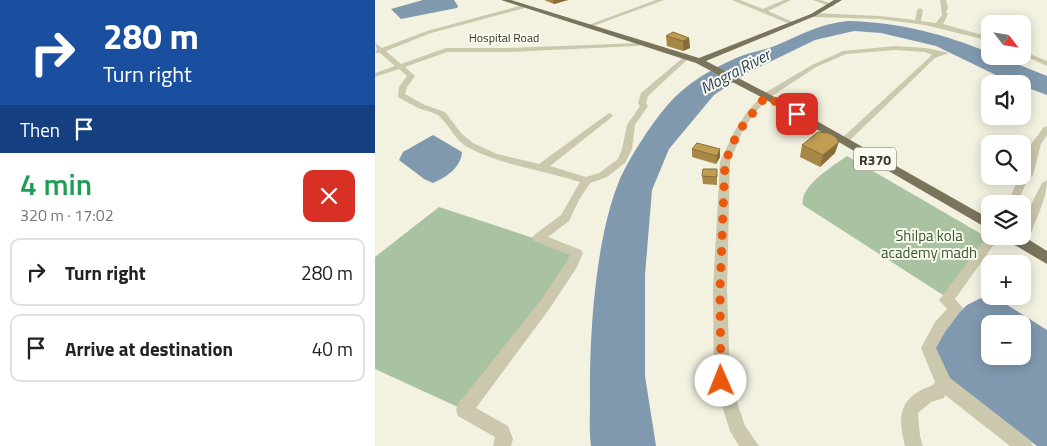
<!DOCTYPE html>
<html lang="en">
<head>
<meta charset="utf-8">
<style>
  :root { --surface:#fff; --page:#f2f2f2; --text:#222; --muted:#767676; --line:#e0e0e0 }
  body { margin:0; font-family:"Titillium Web",sans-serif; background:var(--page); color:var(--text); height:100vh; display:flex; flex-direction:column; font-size:19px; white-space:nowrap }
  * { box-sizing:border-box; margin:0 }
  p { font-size:16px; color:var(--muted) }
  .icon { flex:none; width:28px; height:28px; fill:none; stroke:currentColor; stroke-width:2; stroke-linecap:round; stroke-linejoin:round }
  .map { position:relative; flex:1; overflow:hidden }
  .details { display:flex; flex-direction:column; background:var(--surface); width:375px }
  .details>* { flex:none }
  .top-card { background:#1a4fa0; color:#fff; overflow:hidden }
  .needle { width:32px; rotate:121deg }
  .fabs { position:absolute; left:606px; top:15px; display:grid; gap:10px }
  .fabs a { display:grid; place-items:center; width:50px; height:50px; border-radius:10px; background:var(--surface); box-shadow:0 2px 12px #0003; font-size:25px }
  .pin { position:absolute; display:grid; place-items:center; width:42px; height:42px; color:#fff; margin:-21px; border-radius:10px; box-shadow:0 2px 8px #0006 }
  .me { position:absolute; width:55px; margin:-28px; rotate:359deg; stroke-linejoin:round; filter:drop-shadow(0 0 4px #0008) }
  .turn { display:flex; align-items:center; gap:18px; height:105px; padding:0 20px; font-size:22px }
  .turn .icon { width:65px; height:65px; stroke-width:2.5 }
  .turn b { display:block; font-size:35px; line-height:42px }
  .then { display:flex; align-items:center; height:48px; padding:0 20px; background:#0003; gap:10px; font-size:19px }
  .round { display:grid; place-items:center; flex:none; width:52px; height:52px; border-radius:10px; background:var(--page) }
  .overview { display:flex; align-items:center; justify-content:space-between; height:85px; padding:0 20px }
  h1 { font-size:30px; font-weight:600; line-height:38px; color:#1e9e55 }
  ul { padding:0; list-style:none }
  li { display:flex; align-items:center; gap:15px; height:68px; margin:0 10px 8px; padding:0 10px; border:2px solid var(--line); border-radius:10px }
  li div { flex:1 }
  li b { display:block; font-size:19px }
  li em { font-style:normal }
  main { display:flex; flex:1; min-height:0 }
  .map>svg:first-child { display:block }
  .green { fill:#a9c2a1 }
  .water { fill:#8199af; fill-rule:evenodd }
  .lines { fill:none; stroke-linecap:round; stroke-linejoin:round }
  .minor { fill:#cbc8ad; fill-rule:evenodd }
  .major { fill:#7b745d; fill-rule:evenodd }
  .wall { fill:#a68746 }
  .shaded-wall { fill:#876e39 }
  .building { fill:#c19d51; stroke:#876e39 }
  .route { stroke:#ea580c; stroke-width:9; stroke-dasharray:0 16.2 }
  .labels { text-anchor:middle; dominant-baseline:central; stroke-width:4; stroke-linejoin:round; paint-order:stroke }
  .far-street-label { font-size:12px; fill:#3a362c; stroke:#fafaee }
  .shield { fill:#fafaee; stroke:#747166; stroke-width:1 }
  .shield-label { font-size:14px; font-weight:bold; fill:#3a362c }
  .park-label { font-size:15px; fill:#385730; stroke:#fafaee }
  .water-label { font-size:16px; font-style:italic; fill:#223e5a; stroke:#fafaee }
</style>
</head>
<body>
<main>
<section class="details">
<div class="top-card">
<div class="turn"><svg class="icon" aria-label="right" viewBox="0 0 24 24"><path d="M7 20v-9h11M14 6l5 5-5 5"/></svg><div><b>280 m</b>Turn right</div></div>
<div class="then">Then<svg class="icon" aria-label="arrive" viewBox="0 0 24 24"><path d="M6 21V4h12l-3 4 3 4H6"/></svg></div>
</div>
<div class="overview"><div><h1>4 min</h1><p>320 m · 17:02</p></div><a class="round" style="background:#d93025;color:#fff"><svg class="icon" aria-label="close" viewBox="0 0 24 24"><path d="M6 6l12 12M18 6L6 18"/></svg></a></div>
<ul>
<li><svg class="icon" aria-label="right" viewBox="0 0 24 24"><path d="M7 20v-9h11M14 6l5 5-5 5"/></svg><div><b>Turn right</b></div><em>280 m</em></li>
<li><svg class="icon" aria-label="arrive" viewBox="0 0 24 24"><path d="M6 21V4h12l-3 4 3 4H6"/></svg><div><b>Arrive at destination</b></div><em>40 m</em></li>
</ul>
</section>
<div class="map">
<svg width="672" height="446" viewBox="0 0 672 446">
  <rect width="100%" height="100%" fill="#f3f2e1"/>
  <path class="green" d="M 472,156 L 615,239 L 568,295 L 428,205 C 424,186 458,166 472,156 Z
    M 64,207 L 189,248 L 196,252 L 199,260 L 85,408 L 0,369 L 0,257 Z"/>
  <path class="water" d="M 48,0 L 79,0 L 83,6 L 82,8 L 26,19 L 16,9 Z
    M 473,21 C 522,22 570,34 615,53 L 615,56 L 622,56 L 672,76 L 672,95 L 648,86 L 648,84 L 627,78 L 561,46 L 506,33 L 479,31 L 440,40 L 372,73 L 339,95 L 294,149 L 277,190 L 270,275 L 270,376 L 281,446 L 216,446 C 214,431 215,416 215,401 C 214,338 220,242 243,184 C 252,160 283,113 301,96 C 320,78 345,64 369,55 C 380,51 391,50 402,45 C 428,34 444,24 473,21 Z
    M 58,135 L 87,152 C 86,167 72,177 58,183 L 49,179 L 24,160 L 28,152 Z
    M 610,296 L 626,301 L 672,330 L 672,446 L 662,446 L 596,398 L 570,376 L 560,351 L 562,342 L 571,325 L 592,305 ZM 615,324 L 648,324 L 648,356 L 615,356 Z"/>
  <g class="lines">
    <path class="minor" d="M 281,0 L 289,0 L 213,28 L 208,27 Z
      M 357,0 L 365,0 L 388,9 L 409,0 L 416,0 L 393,11 L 420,23 L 415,24 Z
      M 438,0 L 446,0 L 460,5 L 457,7 Z
      M 565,0 L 571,0 L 573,8 L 571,12 L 573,14 L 568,24 L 615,37 L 615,41 L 550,25 L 505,19 L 438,17 L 435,15 L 438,13 L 505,16 L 540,20 L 542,10 L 545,8 L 548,10 L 546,21 L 561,23 L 567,15 Z
      M 148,5 L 150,8 L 56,33 L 11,51 L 26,64 L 71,48 L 133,48 L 265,43 L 265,45 L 263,46 L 133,52 L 72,52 L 30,67 L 40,76 L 32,87 L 30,94 L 50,105 L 70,112 L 86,133 L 98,143 L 122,154 L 164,164 L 234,113 L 238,115 L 237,117 L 175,166 L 211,177 L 224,173 L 243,159 L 247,149 L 252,125 L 265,106 L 263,103 L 266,93 L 310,56 L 315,57 L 273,96 L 271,103 L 273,106 L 260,125 L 257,149 L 250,163 L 232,177 L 215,183 L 204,200 L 194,221 L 173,237 L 206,250 L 208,253 L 202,267 L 175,308 L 101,408 L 133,426 L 138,439 L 136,446 L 118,446 L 120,437 L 83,416 L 81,410 L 83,404 L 166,300 L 192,261 L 195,255 L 159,241 L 157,238 L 159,235 L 186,215 L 205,182 C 168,170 129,166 94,148 C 80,141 76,127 65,117 C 60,112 50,111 43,108 C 37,105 30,101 23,97 L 24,87 L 32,76 L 24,69 L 0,77 L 0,73 L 20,66 L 5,53 L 0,53 L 2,50 L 0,43 L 7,48 L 52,31 Z
      M 520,46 L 551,48 L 574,53 L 560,58 L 472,143 L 469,144 L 464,141 L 466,139 L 557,55 L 550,52 L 520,50 L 471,54 L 441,67 L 394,98 L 378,115 L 367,132 L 355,162 L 352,290 L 355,381 L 370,426 L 384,446 L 364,446 L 355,431 L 339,381 L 338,290 L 345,162 L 359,132 L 372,112 L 388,94 L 437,65 L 468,51 Z
      M 648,51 L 672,61 L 672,66 L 648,55 Z
      M 672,126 L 672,135 L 666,144 L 658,175 L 651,183 L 642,204 L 632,204 L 642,182 L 648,176 L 656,144 L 669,127 Z
      M 672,180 C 672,200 659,222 653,242 L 651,245 L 643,245 L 641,242 L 643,236 L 648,236 L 649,218 L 667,183 Z
      M 615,233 L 615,236 L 625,236 L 580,299 L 588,308 L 570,332 L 561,348 L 575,378 L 655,440 L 658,446 L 635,446 L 570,395 L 569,398 L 556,402 L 543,413 L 545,436 L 548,446 L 530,446 C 524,422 522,403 546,390 C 552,387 557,387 560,382 L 546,348 L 560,322 L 572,309 L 564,300 Z"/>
    <path class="major" d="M 126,0 L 136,0 L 324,58 L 436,14 L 459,0 L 467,0 L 440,16 L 331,61 L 394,94 L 615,219 L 615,230 L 388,98 L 321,63 Z
      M 629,236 L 648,236 L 672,251 L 672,264 L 631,240 Z"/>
  </g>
  <path class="wall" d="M 169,0 L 193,0 L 179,4 Z
    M 291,36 L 314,38 L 315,48 L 308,51 L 292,46 Z
    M 427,145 L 460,153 L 445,167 L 425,157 Z
    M 317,149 L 345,149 L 345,157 L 341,164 L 317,157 Z
    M 342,169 L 342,185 L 328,184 L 327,176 Z"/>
  <path class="shaded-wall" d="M 178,0 L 193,0 L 179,4 Z
    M 314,38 L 315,48 L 308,51 L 308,41 Z
    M 464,142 L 460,153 L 445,167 L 448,155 Z
    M 345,149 L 345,157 L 341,164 L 342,156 Z"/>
  <path class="building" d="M 298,32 L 314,38 L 308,41 L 291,36 Z
    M 443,132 L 453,133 L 461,137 L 464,142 L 448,155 L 427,145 Z
    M 322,143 L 345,149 L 342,156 L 317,149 Z
    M 328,169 L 342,169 L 342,177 L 327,176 Z"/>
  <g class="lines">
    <path class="route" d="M 346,381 L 345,290 L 350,162 L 363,132 L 391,96 L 422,114"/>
  </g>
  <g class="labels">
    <g class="far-street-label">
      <text x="129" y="37">Hospital Road</text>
    </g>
    <rect class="shield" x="479" y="147.5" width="42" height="23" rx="4"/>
    <g class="shield-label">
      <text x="500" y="159">R370</text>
    </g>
    <g class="park-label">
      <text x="554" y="235">Shilpa kola<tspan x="554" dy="17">academy madh</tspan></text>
    </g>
    <g class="water-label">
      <text transform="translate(360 71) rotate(-28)">Mogra River</text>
    </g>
  </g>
</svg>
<div class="fabs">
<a><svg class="needle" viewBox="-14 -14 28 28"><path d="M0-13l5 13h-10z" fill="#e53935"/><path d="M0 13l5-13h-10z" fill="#767676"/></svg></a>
<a><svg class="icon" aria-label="sound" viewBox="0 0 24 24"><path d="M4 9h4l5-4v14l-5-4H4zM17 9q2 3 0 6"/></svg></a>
<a><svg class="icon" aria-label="search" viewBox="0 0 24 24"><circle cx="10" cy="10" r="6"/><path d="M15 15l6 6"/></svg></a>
<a><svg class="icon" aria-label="layers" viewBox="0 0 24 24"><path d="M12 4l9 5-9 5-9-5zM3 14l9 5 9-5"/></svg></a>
<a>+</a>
<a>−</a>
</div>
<div class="pin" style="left:422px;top:114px;background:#d93025"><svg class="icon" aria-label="arrive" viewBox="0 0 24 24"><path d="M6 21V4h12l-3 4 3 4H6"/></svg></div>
<svg class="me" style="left:346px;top:381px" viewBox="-20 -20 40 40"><circle r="19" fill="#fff"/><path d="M0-13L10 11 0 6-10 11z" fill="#ea580c"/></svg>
</div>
</main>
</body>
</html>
